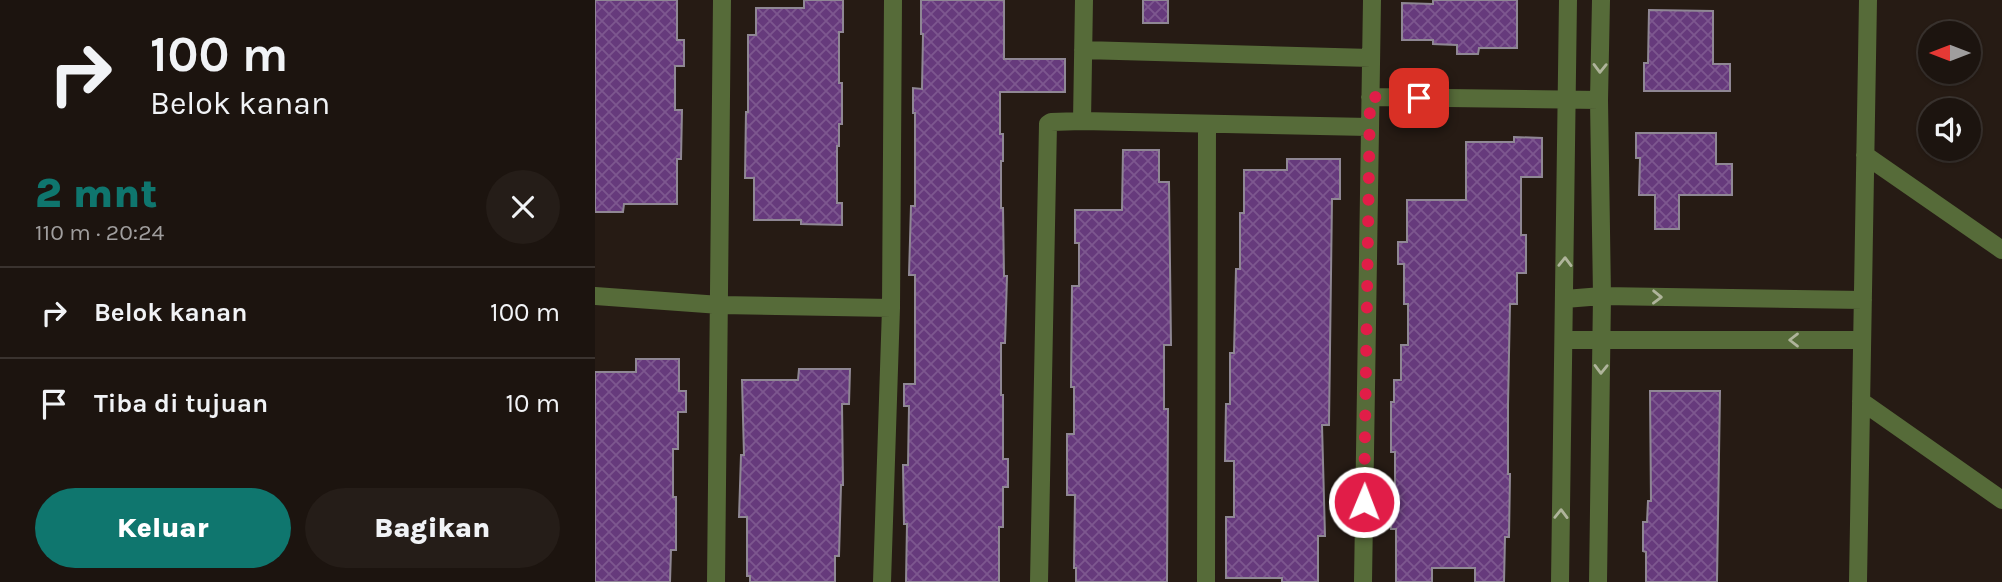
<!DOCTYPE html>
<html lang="id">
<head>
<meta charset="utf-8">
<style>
  :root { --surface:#1c140f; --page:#251d18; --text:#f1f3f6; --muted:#a09e9e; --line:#3a332f; --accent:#0f766e }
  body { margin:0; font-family:Karla,sans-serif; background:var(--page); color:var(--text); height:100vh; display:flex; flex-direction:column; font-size:26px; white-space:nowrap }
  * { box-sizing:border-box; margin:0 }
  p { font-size:23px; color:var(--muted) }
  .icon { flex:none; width:38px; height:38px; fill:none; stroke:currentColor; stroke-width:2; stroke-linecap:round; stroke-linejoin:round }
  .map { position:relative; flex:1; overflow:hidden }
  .drawer { display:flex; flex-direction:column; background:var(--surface); width:595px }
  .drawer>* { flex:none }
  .hud { background:#1c140f; color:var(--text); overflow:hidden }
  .needle { width:46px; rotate:270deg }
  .tools { position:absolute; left:1323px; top:21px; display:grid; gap:14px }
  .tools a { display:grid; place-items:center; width:63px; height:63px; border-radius:50%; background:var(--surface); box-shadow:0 2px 5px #0004,0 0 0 2px var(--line); font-size:35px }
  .pin { position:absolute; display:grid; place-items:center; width:60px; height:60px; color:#fff; margin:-30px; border-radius:14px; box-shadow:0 4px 10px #0006 }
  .me { position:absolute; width:77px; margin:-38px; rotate:1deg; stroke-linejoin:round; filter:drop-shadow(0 0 5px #0008) }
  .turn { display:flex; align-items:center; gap:24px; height:147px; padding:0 35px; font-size:32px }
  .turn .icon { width:91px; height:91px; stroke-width:2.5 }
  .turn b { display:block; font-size:49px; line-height:60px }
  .round { display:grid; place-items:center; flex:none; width:74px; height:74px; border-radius:37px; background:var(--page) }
  .overview { display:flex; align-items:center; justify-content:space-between; height:119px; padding:0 35px }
  h1 { font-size:42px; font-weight:800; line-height:52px; color:var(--accent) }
  .primary-button { display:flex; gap:14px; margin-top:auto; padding:14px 35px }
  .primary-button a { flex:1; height:80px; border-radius:42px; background:var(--accent); color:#fff; font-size:28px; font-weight:800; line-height:80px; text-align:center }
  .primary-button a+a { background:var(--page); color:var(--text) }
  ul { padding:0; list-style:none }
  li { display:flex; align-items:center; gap:21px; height:91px; padding:0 35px; border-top:2px solid var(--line) }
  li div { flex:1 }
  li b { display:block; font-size:26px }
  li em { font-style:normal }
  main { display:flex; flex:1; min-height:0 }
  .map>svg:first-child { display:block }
  .building { fill:url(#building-cross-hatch); stroke:#8f8794; stroke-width:2 }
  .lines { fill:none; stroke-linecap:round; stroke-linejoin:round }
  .minor { stroke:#566b39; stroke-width:18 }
  .oneway { stroke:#afb49b }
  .route { stroke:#e11d48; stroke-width:12; stroke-dasharray:0 21.6 }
</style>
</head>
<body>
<main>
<section class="drawer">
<div class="hud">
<div class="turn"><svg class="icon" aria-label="right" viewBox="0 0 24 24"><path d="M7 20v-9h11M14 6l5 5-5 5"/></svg><div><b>100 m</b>Belok kanan</div></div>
</div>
<div class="overview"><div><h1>2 mnt</h1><p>110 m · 20:24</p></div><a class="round"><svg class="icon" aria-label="close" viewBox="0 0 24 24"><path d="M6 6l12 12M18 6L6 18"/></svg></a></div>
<ul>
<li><svg class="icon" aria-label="right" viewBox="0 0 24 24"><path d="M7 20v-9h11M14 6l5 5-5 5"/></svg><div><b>Belok kanan</b></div><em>100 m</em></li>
<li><svg class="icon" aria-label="arrive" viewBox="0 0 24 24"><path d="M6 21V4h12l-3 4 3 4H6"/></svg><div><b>Tiba di tujuan</b></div><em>10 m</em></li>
</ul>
<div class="primary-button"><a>Keluar</a><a>Bagikan</a></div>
</section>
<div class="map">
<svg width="1407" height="582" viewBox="0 0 1407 582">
  <defs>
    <pattern id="building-cross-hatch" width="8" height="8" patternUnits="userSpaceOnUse" patternTransform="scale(1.75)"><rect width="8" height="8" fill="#663a7c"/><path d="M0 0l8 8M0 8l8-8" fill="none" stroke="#7d578f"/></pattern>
  </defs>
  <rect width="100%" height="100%" fill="#261b14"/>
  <path class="building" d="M 0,0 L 82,0 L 82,40 L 89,40 L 89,66 L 80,66 L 80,110 L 87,110 L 86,159 L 82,159 L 82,204 L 29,204 L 28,212 L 0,212 Z
    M 209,0 L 248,0 L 248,32 L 244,32 L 244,83 L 247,83 L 247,124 L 244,124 L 244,146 L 242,146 L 242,203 L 247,203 L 247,225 L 206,224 L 206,220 L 159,220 L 159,178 L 150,178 L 151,112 L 153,112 L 153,35 L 161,35 L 161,8 L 209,8 Z
    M 326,0 L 409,0 L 409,59 L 470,59 L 470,92 L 405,92 L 405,134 L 408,134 L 408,161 L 406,161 L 406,208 L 408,208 L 409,276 L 412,276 L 410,343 L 406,343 L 406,395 L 408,395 L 408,459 L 413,459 L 413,487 L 408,487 L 408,527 L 404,527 L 404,582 L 311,582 L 312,524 L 309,524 L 308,465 L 313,465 L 314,406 L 309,406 L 309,384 L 320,384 L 320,275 L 314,275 L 316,206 L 320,206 L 320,113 L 318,113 L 318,88 L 327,89 L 328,34 L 326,34 Z
    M 548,0 L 573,0 L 573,23 L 548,23 Z
    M 838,0 L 922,0 L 922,48 L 884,48 L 883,54 L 862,54 L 862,45 L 838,44 L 838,40 L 807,40 L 807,3 L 838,4 Z
    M 1054,10 L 1118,11 L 1118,64 L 1135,64 L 1135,91 L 1049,91 L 1049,63 L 1053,63 Z
    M 1041,133 L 1121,133 L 1121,164 L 1137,164 L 1137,195 L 1084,195 L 1084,229 L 1060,229 L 1060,195 L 1044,195 L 1045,158 L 1041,158 Z
    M 919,137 L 947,138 L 947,177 L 926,177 L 926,235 L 931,235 L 931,273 L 922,273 L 922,304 L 915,304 L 913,405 L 913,474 L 915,474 L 914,537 L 910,537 L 909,582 L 880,582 L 880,568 L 837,568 L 837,582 L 801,582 L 801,529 L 796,529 L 797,501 L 800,501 L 800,452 L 796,452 L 796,402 L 799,402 L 799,380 L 806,380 L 806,345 L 813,345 L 813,304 L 809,304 L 809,264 L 803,264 L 803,242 L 812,242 L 812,200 L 871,200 L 871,142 L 919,142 Z
    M 528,150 L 564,150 L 564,182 L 574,182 L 576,345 L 569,345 L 569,409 L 573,409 L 572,582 L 481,582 L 481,568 L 479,568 L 480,495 L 472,495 L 472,434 L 479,434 L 479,387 L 476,387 L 477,286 L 484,286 L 484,243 L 480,243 L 480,210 L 527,210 Z
    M 692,159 L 745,159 L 745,199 L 737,199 L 734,425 L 727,425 L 730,536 L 723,536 L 723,582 L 687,582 L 687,578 L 631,578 L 631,517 L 639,517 L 639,461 L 630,461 L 631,404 L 635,404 L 635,353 L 639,353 L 641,269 L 645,269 L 645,213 L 649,213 L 649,170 L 692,170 Z
    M 41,359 L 84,359 L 84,391 L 91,391 L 91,412 L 83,412 L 83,449 L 78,449 L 78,497 L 81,497 L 81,550 L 76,550 L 75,582 L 0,582 L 0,372 L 41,372 Z
    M 204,369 L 255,369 L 254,404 L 247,404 L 248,485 L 246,485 L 244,556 L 240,556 L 240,582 L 155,582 L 155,576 L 152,576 L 152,517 L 144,517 L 146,455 L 149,455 L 147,380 L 203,380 Z
    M 1055,391 L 1125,391 L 1122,582 L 1051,582 L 1051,552 L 1048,551 L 1048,522 L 1052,522 L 1053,501 L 1056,501 Z"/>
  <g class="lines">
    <path class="minor" d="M 488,50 L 776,58
      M 775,97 L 1004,100
      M 487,121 L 489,0
      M 1270,155 L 1407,250
      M 0,296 L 125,305 L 296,308
      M 970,299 L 1007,296 L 1268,300
      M 969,340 L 1267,340
      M 1266,401 L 1407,500
      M 121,582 L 127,0
      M 287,582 L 296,308 L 298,0
      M 444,582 L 453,124 L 456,122 L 487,121 L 774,127
      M 611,582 L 612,124
      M 768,582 L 777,0
      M 965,582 L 973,0
      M 1003,582 L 1007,296 L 1004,100 L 1006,0
      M 1263,582 L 1273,0"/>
  </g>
  <defs><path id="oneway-chevron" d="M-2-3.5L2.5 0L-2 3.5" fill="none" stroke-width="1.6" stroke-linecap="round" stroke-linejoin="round" transform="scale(1.75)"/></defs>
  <g class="oneway">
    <use href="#oneway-chevron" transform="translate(1005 68) rotate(91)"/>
    <use href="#oneway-chevron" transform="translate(970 262) rotate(-89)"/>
    <use href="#oneway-chevron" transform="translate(1062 297) rotate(1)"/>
    <use href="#oneway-chevron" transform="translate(1199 340) rotate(-180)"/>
    <use href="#oneway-chevron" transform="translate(1006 369) rotate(91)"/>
    <use href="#oneway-chevron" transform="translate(966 514) rotate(-89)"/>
  </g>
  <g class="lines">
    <path class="route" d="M 769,502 L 775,97 L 824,98"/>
  </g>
</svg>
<div class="tools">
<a><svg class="needle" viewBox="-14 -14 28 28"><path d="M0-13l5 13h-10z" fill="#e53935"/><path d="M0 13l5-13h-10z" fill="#a09e9e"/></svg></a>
<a><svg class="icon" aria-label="sound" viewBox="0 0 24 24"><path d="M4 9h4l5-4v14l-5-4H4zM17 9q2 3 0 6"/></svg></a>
</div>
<div class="pin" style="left:824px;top:98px;background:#d93025"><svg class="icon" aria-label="arrive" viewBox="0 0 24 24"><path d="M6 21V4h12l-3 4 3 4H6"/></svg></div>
<svg class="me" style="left:769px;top:502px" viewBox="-20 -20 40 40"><circle r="17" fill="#e11d48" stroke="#fff" stroke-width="3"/><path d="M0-11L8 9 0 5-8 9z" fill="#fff"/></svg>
</div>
</main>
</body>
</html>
